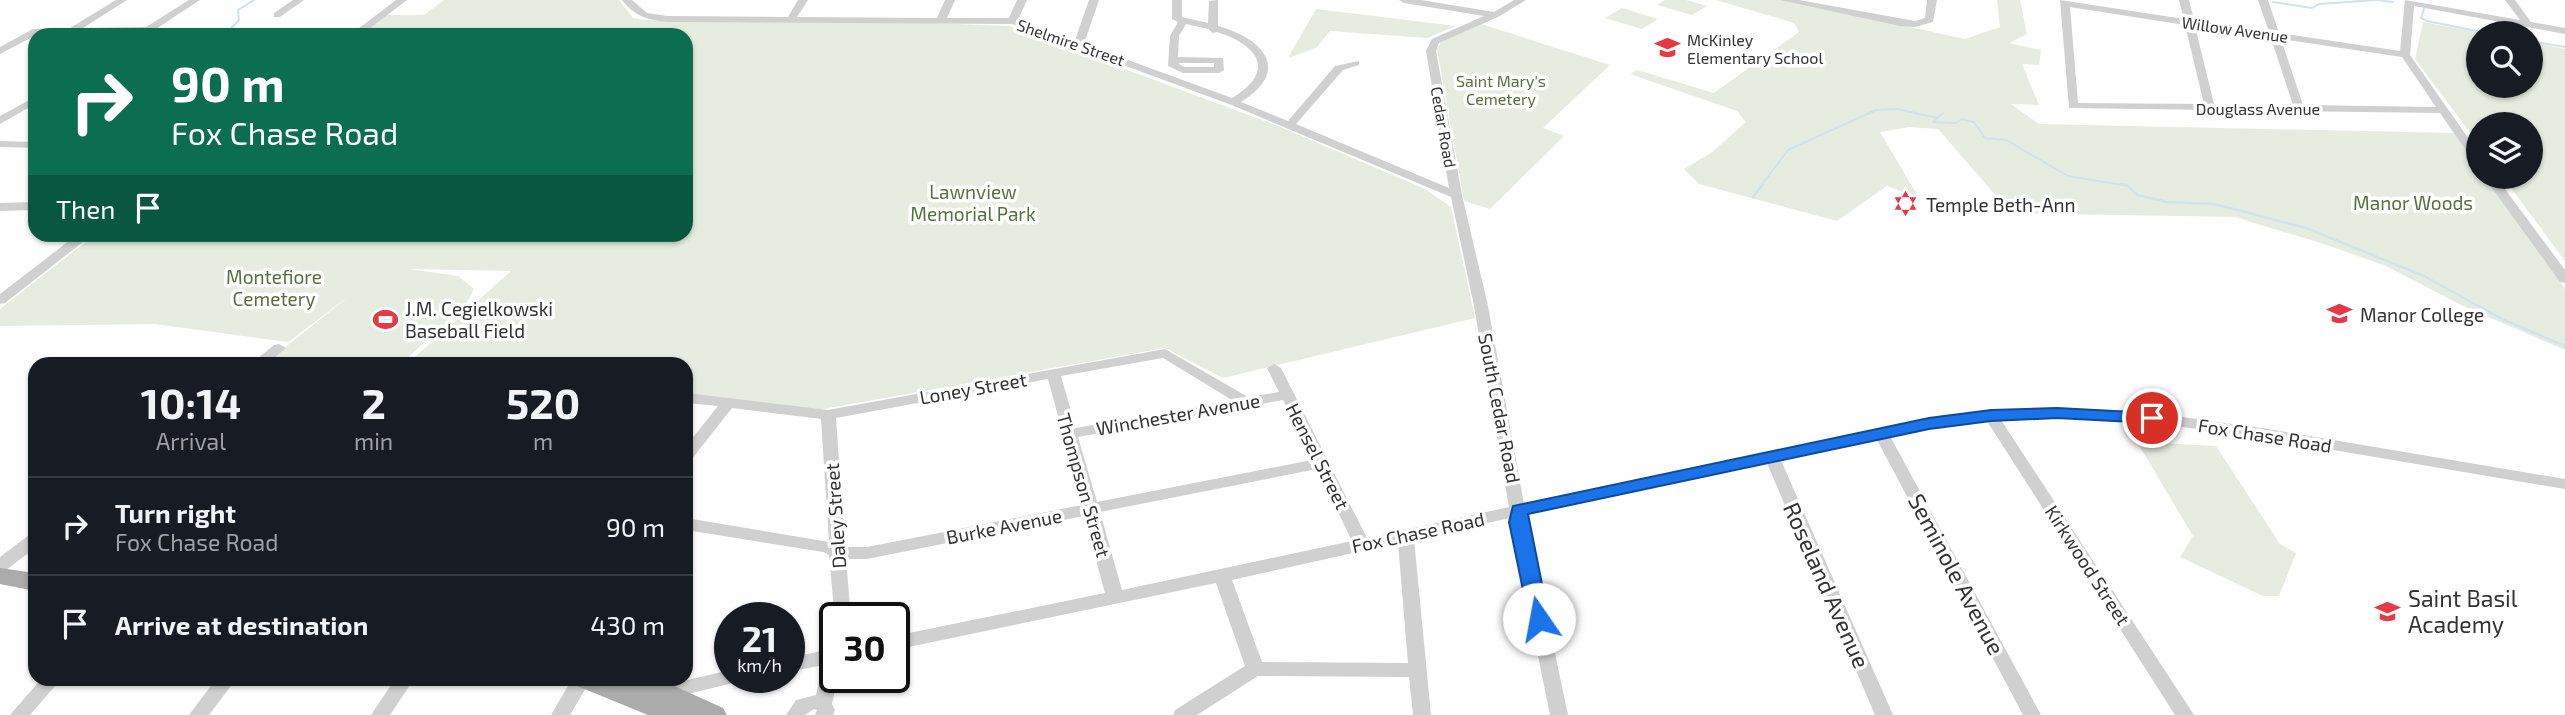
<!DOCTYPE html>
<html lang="en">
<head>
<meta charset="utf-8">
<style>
  :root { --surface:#171b24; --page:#20242c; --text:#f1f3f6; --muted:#9ea1a6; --line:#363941 }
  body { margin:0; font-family:"Exo 2",sans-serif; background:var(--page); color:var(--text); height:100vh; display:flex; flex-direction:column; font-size:26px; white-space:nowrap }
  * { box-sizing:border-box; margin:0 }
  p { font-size:23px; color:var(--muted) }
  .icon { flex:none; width:38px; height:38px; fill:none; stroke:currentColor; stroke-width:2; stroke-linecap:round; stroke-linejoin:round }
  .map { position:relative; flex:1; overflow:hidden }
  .sheet { position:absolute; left:28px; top:357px; width:665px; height:329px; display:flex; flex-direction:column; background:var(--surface); border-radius:21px; box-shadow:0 2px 5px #0004 }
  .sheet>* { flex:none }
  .hud { position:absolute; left:28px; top:28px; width:665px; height:214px; border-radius:21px; box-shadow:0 2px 5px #0004; background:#0b6e4f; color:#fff; overflow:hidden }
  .fabs { position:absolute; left:2466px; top:21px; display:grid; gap:14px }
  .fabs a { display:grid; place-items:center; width:77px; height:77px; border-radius:50%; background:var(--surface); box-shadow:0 2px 5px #0004; font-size:35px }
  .speed { position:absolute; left:714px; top:602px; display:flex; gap:14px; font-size:35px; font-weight:700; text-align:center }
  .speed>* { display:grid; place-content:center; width:91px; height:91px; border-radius:50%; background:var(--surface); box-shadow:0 2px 5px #0004; line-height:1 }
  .speed small { font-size:18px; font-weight:400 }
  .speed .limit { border:4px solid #111; border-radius:10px; background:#fff; color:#111 }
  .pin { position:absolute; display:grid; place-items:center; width:60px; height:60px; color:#fff; margin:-30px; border:4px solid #fff; border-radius:50%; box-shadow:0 2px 7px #0007 }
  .me { position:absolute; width:77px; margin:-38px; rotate:348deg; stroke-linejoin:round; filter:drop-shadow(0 0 5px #0008) }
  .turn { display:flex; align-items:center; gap:24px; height:147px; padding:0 28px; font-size:32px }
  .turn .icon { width:91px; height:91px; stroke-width:2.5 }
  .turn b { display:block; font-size:49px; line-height:60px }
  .then { display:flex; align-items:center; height:66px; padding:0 28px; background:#0003; gap:14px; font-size:26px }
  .eta { display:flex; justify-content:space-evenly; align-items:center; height:119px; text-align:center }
  .eta b { font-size:42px; font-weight:700; line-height:49px }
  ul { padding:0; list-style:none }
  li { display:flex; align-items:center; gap:21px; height:98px; padding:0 28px; border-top:2px solid var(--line) }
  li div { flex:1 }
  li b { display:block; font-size:26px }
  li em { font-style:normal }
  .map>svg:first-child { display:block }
  .green { fill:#e6ecdf }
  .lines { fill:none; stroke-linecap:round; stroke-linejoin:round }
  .stream-far1 { stroke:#cfe2ee; stroke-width:2 }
  .stream { stroke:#cfe2ee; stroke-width:2.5 }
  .minor { fill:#d0d0d0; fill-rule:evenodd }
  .major { fill:#ababab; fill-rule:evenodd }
  .route { fill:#1a73e8; stroke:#114b97; stroke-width:2 }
  .labels { text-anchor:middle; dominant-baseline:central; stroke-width:7; stroke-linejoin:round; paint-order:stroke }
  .far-street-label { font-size:16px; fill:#333; stroke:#fff }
  .far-poi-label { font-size:16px; fill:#333; stroke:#fff; text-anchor:start }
  .far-park-label { font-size:16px; fill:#56703f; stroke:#fff }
  .park-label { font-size:19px; fill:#56703f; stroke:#fff }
  .poi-label { font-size:19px; fill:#333; stroke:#fff; text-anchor:start }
  .street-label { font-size:19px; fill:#333; stroke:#fff }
  .near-street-label { font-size:23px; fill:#333; stroke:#fff }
  .near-poi-label { font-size:23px; fill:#333; stroke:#fff; text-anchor:start }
</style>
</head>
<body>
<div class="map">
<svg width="2565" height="715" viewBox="0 0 2565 715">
  <rect width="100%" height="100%" fill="#fff"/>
  <path class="green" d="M 444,0 L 619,0 L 633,18 L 646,20 L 927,23 L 1009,26 L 1278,126 L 1425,189 L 1451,207 L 1475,318 L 1223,378 L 1165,348 L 817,410 L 686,395 L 686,364 L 407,364 L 511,271 L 409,269 L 458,276 L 474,289 L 466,304 L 401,364 L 264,364 L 352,294 L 288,342 L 155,324 L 0,326 L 0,309 L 95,235 L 686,234 L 686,35 L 359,35 L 385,15 L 424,15 Z
    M 1665,0 L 1686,0 L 1707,6 L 1692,15 L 1657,5 Z
    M 1716,0 L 1785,0 L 1965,39 L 2000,27 L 1997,0 L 2020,0 L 2027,34 L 2009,43 L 2041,50 L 2039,65 L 2022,64 L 2039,105 L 2011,104 L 2039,124 L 2455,133 L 2478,166 L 2478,177 L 2486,177 L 2565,289 L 2565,350 L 2463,306 L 2386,266 L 2327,245 L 2235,217 L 2011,213 L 1938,129 L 1909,127 L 1880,132 L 1919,198 L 1887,186 L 1837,221 L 1699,184 L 1684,169 L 1711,153 L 1746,122 L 1737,111 L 1630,74 L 1637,70 L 1714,93 L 1799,32 L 1794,23 Z
    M 1622,8 L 1658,19 L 1642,29 L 1605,18 Z
    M 1316,9 L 1456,26 L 1427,38 L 1330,31 L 1316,48 L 1288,58 Z
    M 2423,22 L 2482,33 L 2478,33 L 2478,86 L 2530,86 L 2531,42 L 2565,49 L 2565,261 L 2503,177 L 2530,177 L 2530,124 L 2478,124 L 2478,143 L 2415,59 Z
    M 1481,24 L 1610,65 L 1543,128 L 1564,136 L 1490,209 L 1464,201 L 1437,49 L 1441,42 Z
    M 2137,442 L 2216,446 L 2280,544 L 2296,553 L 2279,596 L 2263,596 L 2180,557 L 2193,536 Z"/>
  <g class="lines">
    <path class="stream-far1" d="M 2377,0 L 2393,2
      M 2273,2 L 2312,8 L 2319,4 L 2375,0
      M 2424,9 L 2421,18 L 2427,21 L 2487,33
      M 225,35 L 239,20 L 238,10 L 254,0
      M 2530,41 L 2565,47
      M 1943,113 L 1933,122 L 1955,123 L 1962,119 L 1974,122 L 1985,138 L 2006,140 L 2068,176 L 2128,186
      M 1761,186 L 1788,150 L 1876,110 L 1897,109 L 1937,118"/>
    <path class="stream" d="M 2120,184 L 2127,185 L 2137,195 L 2167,202 L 2214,204 L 2306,228 L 2424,276 L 2502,319 L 2565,346
      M 1753,197 L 1763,184"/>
    <path class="minor" d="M 116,0 L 127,0 L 83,28 L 146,27 L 189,0 L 200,0 L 147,35 L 135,35 L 137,33 L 38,34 L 0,54 L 0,47 L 33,29 L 70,28 Z
      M 293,0 L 304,0 L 280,17 L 274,17 L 274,13 Z
      M 396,0 L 407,0 L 361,35 L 350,35 Z
      M 622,0 L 632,0 L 647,13 L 667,16 L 788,17 L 798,0 L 808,0 L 797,17 L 937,18 L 945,0 L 955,0 L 947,18 L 1009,18 L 1017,0 L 1027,0 L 1018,20 L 1075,40 L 1089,0 L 1099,0 L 1084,44 L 1232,98 C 1277,71 1258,45 1217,32 L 1213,33 L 1208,29 L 1186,24 L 1179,36 L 1178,57 L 1223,58 L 1224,70 L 1219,73 L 1183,73 L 1168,66 L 1170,36 L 1178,22 L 1172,19 L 1172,0 L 1182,0 L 1182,17 L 1208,23 L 1209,1 L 1218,0 L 1218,26 C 1262,38 1293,70 1241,102 L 1288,121 L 1335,66 L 1359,61 L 1359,65 L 1343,70 L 1296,124 L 1449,188 L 1426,51 L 1432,39 L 1484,16 L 1404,3 L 1399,0 L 1421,0 L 1494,12 L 1514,0 L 1526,0 L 1498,17 L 1439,43 L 1436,51 L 1462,195 L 1488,306 L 1524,504 L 1929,418 L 1991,411 L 2057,408 L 2140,411 L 2268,429 L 2565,479 L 2565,489 L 2268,439 L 2140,421 L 2057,418 L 2001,420 L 2194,715 L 2175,715 L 1987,421 L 1929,428 L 1890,436 L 2041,715 L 2023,715 L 1876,438 L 1780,458 L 1893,715 L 1875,715 L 1766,461 L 1526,515 L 1568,715 L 1550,715 L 1510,518 L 1414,539 L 1431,715 L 1413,715 L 1409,677 L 1258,676 L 1197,715 L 1173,715 L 1175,710 L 1245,666 L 1216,583 L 894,650 L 894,636 L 1105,593 L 1084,516 L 867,559 L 846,559 L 851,618 L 835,618 L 835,621 L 829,555 L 823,552 L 686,530 L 686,518 L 829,542 L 821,419 L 732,408 L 691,460 L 686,461 L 686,446 L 718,406 L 686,403 L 686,393 L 828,410 L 1165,349 L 1248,397 L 1279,392 L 1267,368 L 1274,364 L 1281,368 L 1367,538 L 1509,507 L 1474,306 L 1451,197 L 1229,104 L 1012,24 L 667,22 C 648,20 634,16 622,0 ZM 1178,63 L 1214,63 L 1214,67 L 1184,67 ZM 1163,358 L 1232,400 L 1076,428 L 1061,376 ZM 1048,379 L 1082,505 L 867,547 L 845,547 L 836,418 ZM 1283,400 L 1312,460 L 1097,502 L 1078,437 ZM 1317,469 L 1352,541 L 1122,590 L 1100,512 ZM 1398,543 L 1408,663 L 1262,662 L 1232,580 Z
      M 1780,0 L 1799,0 L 1915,21 L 1925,18 L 1927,0 L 1937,0 L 1933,22 L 1915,27 L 1900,26 Z
      M 2060,0 L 2184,19 L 2179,0 L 2189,0 L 2194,20 L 2269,32 L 2258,0 L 2268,0 L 2279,33 L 2400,51 L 2405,0 L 2520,20 L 2505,0 L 2515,0 L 2531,22 L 2565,28 L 2565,34 L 2414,6 L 2410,55 L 2478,152 L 2478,163 L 2474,162 L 2440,113 L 2069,108 ZM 2070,7 L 2185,25 L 2204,104 L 2078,103 ZM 2195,26 L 2271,38 L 2293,105 L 2214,104 ZM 2281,39 L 2402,57 L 2436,107 L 2303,105 Z
      M 35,97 L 35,104 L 0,124 L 0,116 Z
      M 0,141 L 35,142 L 35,148 L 0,147 Z
      M 2484,177 L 2496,177 L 2565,270 L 2565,283 L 2560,282 Z
      M 35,202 L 35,210 L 0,211 L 0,203 Z
      M 78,234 L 93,234 L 5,303 L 0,304 L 0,294 Z
      M 279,344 L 286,348 L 267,364 L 251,364 L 274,345 Z
      M 35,533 L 35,548 L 6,570 L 0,572 L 0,557 L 29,535 Z
      M 835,648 L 835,677 L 838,677 L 832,704 L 835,710 L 833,715 L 815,715 L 817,710 L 814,709 L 805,715 L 786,715 L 796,700 L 816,695 L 823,665 L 789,672 L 789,658 Z
      M 730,670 L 730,677 L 740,677 L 737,682 L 667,699 L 660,697 L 658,692 L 660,687 L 667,685 Z
      M 41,679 L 61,679 L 30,715 L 10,715 Z
      M 216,679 L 236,679 L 209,715 L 189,715 Z
      M 395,679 L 414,679 L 390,715 L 371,715 Z
      M 572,679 L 591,679 L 570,715 L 551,715 Z"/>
    <path class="major" d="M 0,568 L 35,573 L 35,591 L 0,584 Z
      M 573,679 L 659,679 L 723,708 L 727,715 L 648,715 L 577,686 Z"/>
  </g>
  <path class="route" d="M 2057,408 L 2152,413 L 2161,418 L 2152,423 L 2057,418 L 1991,421 L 1929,429 L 1528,514 L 1549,619 L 1546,624 L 1539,626 L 1532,624 L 1529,619 L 1509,522 L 1513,506 L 1929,418 L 1991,410 Z"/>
  <defs>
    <symbol id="school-bare" viewBox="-9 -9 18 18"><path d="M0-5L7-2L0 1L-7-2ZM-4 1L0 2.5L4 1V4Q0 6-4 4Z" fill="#e63946" stroke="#fff" stroke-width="2.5" paint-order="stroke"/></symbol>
    <symbol id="synagogue-bare" viewBox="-9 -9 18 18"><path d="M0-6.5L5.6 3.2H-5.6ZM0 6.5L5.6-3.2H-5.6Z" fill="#e63946" stroke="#fff" stroke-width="2.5" paint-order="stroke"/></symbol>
    <symbol id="stadium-bare" viewBox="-9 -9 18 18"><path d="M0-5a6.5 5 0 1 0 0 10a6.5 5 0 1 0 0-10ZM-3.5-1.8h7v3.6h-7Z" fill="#e63946" stroke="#fff" stroke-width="2.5" paint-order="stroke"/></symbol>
  </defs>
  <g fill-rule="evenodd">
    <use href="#school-bare" x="1650" y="30" width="35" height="35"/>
    <use href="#synagogue-bare" x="1888" y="186" width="35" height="35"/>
    <use href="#school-bare" x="2322" y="296" width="35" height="35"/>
    <use href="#stadium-bare" x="368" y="302" width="35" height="35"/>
    <use href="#school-bare" x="2370" y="594" width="35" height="35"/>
  </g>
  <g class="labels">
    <g class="far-street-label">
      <text transform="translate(2235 29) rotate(8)">Willow Avenue</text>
      <text transform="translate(1071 42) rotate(19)">Shelmire Street</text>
      <text x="2258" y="108">Douglass Avenue</text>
      <text transform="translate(1444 127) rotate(80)">Cedar Road</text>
    </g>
    <g class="far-poi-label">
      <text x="1687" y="39">McKinley<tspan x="1687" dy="18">Elementary School</tspan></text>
    </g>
    <g class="far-park-label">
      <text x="1501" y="80">Saint Mary's<tspan x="1501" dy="18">Cemetery</tspan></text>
    </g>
    <g class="park-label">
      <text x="973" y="191">Lawnview<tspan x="973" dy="22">Memorial Park</tspan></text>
      <text x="2413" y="202">Manor Woods</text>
      <text x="274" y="276">Montefiore<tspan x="274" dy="22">Cemetery</tspan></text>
    </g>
    <g class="poi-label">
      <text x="1926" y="204">Temple Beth-Ann</text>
      <text x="405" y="308">J.M. Cegielkowski<tspan x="405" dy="22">Baseball Field</tspan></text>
      <text x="2360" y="314">Manor College</text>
    </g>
    <g class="street-label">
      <text transform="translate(973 388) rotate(-10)">Loney Street</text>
      <text transform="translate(1500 408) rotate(79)">South Cedar Road</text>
      <text transform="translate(1178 414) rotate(-10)">Winchester Avenue</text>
      <text transform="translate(2265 435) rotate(9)">Fox Chase Road</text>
      <text transform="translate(1318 456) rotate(63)">Hensel Street</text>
      <text transform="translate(1084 485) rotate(74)">Thompson Street</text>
      <text transform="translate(835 516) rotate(-94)">Daley Street</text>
      <text transform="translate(1004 526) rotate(-11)">Burke Avenue</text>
      <text transform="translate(1418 532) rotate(-12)">Fox Chase Road</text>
      <text transform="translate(2088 565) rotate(57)">Kirkwood Street</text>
    </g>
    <g class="near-street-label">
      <text transform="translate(1957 574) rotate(62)">Seminole Avenue</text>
      <text transform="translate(1827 585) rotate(66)">Roseland Avenue</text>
    </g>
    <g class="near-poi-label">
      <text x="2408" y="598">Saint Basil<tspan x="2408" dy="26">Academy</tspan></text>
    </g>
  </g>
</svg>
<div class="fabs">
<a><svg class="icon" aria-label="search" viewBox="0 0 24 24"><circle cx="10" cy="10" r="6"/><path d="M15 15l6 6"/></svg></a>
<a><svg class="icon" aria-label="layers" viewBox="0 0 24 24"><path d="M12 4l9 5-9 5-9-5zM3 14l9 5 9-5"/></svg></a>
</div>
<div class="speed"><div>21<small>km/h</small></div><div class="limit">30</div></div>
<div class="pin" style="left:2152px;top:418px;background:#d93025"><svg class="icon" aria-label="arrive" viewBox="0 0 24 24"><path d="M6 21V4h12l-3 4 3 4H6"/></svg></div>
<svg class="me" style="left:1539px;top:619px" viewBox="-20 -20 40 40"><circle r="19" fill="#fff"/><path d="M0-13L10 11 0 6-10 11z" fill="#1a73e8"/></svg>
<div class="hud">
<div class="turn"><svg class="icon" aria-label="right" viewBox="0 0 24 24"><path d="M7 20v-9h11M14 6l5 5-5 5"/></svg><div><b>90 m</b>Fox Chase Road</div></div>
<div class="then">Then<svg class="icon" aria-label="arrive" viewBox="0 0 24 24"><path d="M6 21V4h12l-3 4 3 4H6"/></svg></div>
</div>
<section class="sheet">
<div class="eta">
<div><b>10:14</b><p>Arrival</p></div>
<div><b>2</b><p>min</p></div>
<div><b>520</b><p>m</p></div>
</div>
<ul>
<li><svg class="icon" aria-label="right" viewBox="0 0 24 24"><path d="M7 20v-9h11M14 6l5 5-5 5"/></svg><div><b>Turn right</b><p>Fox Chase Road</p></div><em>90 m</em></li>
<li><svg class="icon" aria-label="arrive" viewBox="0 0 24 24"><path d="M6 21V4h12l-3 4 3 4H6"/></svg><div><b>Arrive at destination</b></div><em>430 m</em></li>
</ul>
</section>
</div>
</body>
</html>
